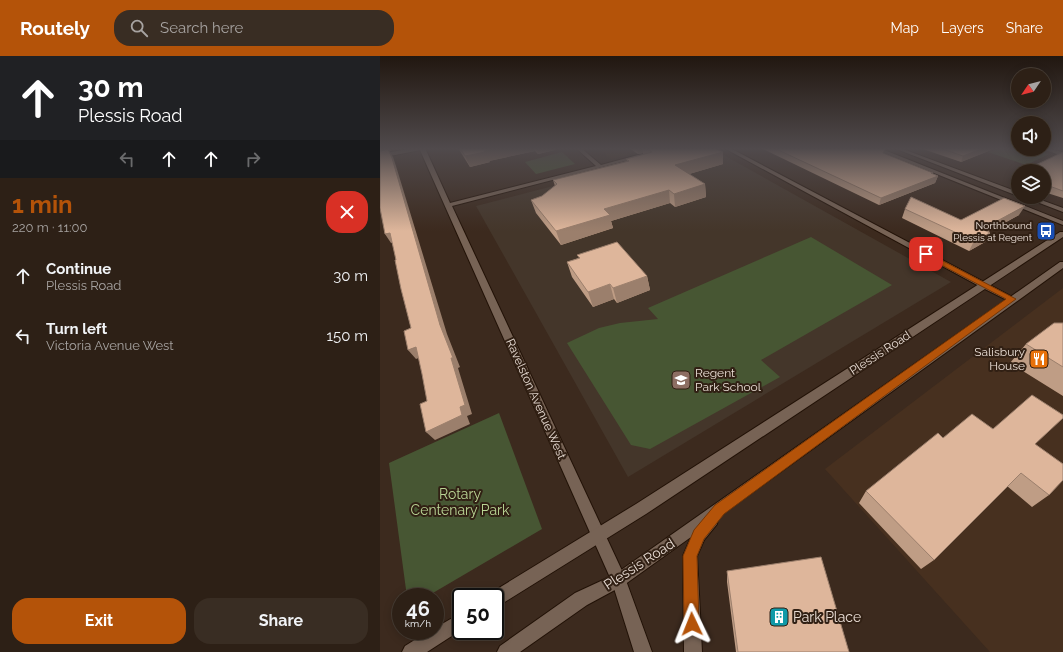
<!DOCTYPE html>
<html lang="en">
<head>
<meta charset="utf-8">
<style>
  :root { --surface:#2d2016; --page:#392d23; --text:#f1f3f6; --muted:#a7a3a1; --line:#483e35; --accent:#b45309 }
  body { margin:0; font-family:Raleway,sans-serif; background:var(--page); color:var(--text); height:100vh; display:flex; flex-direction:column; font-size:15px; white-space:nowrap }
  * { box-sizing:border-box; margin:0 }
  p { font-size:13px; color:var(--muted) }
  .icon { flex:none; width:22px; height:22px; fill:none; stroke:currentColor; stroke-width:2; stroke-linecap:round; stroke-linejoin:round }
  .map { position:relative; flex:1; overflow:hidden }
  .drawer { display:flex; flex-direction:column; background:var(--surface); width:380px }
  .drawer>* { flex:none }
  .top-card { background:#202124; color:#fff; overflow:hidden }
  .needle { width:26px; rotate:235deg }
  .buttons { position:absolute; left:631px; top:12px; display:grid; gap:8px }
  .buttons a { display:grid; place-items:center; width:40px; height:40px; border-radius:50%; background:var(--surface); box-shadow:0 2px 10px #0003,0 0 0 1px var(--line); font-size:20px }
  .speed { position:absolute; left:12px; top:532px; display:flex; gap:8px; font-size:20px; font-weight:700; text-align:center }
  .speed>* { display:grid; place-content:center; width:52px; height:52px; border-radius:50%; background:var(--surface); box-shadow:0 2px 10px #0003,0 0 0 1px var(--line); line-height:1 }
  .speed small { font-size:10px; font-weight:400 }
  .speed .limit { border:2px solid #111; border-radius:6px; background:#fff; color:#111 }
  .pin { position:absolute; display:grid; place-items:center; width:34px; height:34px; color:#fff; margin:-17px; border-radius:8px; box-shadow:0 2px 6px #0006 }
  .me { position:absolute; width:44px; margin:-22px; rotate:358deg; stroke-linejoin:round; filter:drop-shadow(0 0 3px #0008) }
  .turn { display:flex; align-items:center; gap:14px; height:84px; padding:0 12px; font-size:18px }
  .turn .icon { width:52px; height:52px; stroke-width:2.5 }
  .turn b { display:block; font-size:28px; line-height:34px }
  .lanes { display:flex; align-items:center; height:38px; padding:0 12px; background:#0003; justify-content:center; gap:20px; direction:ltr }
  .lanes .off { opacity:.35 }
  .round { display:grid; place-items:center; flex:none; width:42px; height:42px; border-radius:16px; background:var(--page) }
  .head { display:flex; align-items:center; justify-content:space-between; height:68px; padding:0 12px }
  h1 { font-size:24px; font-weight:700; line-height:30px; color:var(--accent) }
  .cta { display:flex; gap:8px; margin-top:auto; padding:8px 12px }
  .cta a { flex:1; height:46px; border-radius:16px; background:var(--accent); color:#fff; font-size:16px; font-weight:700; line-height:46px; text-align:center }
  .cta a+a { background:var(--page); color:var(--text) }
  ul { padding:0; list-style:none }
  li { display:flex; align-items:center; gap:12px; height:60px; padding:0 12px }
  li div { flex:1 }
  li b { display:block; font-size:15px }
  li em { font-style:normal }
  header { display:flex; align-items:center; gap:24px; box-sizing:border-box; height:56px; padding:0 20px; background:var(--accent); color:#fff }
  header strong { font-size:19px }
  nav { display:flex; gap:22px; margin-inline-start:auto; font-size:14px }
  .search { width:280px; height:36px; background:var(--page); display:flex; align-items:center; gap:10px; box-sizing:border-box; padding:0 14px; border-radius:16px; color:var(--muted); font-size:15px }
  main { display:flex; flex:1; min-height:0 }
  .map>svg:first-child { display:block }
  .built { fill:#47301f }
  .education { fill:#44362a }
  .green { fill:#475633 }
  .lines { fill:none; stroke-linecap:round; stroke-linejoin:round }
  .street-casing { stroke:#221207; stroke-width:2 }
  .secondary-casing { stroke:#221207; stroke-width:2 }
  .street { fill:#776355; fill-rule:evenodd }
  .secondary { fill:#776355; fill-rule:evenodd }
  .wall { fill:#bf9d85 }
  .shaded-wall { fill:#9b7f6c }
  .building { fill:#deb69b; stroke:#9b7f6c }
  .route { fill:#b45309; stroke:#753606 }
  .labels { text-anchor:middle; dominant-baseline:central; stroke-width:4; stroke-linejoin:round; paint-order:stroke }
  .far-poi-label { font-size:10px; fill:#eaded6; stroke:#312014; text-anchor:end }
  .poi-label { font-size:12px; fill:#eaded6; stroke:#312014; text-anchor:end }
  .street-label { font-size:12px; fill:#eaded6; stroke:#312014 }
  .near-park-label { font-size:14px; fill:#bad595; stroke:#312014 }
  .near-street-label { font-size:14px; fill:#eaded6; stroke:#312014 }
  .near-poi-label { font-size:14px; fill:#eaded6; stroke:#312014; text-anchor:start }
</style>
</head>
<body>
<header>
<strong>Routely</strong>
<div class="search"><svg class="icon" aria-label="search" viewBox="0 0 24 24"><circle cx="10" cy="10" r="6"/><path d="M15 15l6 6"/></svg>Search here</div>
<nav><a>Map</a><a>Layers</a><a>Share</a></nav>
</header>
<main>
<section class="drawer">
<div class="top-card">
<div class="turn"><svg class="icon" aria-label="ahead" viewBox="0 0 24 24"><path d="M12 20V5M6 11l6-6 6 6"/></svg><div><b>30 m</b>Plessis Road</div></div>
<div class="lanes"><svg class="icon off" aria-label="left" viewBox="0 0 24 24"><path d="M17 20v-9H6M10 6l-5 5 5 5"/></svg><svg class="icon" aria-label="ahead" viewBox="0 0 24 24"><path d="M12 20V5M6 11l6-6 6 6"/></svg><svg class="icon" aria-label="ahead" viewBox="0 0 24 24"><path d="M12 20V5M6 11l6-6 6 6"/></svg><svg class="icon off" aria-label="right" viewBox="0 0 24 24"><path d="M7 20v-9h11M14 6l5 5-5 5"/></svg></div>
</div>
<div class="head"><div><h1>1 min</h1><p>220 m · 11:00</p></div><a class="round" style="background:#d93025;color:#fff"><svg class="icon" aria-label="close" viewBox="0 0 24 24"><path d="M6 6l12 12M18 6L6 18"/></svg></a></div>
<ul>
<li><svg class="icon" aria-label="ahead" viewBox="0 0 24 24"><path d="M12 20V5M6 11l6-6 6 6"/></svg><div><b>Continue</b><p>Plessis Road</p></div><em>30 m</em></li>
<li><svg class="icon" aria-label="left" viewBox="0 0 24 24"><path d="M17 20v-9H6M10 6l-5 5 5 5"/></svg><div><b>Turn left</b><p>Victoria Avenue West</p></div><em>150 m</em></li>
</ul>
<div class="cta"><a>Exit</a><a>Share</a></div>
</section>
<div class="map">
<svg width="683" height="596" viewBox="0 0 683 596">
  <rect width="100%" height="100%" fill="#3c2a1e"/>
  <path class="built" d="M 217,92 L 277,92 L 231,103 Z
    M 683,232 L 683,596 L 610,596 L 445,413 Z"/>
  <path class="education" d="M 319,92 L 331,92 L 571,226 L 248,421 L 96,150 Z"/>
  <path class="green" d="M 620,92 L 651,93 L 669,98 L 646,109 L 608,96 Z
    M 182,96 L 195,108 L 156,118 L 145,106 Z
    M 431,181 L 512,229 L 381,304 L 400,321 L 270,393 L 251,389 L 187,287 L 219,272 L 240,267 L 278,263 L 268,252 Z
    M 119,357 L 162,473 L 46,541 L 27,541 L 9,407 Z"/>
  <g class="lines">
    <defs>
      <path id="street" d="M 34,92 L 45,92 L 70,147 L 216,110 L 196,92 L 201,92 L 221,109 L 258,99 L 261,101 L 72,150 L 244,519 L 272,596 L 254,596 L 232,526 L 40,94 L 0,102 L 0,98 Z
        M 344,92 L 350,92 L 636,243 L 632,246 L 629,245 L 601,231 Z
        M 664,92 L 683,96 L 683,100 L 662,93 Z"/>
      <path id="secondary" d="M 492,92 L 499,92 L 683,165 L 683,169 Z
        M 514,92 L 520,92 L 638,136 L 638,140 Z
        M 644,141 L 653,141 L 683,152 L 683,156 Z
        M 680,176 L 683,176 L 683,181 L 266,458 L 115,552 L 115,541 L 108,541 L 109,538 L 256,448 Z
        M 680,206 L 683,206 L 683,212 L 338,461 L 337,468 L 324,484 L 317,500 L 322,596 L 304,596 L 303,500 L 311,481 L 244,529 L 207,549 L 140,596 L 117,596 L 120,590 L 195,537 L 234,519 Z
        M 81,557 L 81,574 L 47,596 L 22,596 L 25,590 L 49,575 L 55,575 L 55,572 Z"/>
    </defs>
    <use href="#street" class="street-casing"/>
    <use href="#secondary" class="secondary-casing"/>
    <use href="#street" class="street"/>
    <use href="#secondary" class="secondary"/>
  </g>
  <path class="wall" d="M 78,92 L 174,92 L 175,94 L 158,98 L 155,95 L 109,105 L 110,106 L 90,111 Z
    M 249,92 L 334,92 L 343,108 L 309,118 L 325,128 L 326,141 L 295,151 L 290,147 L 231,165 L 233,172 L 181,189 L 156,157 L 151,144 L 162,140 L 175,130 L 173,124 L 247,105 L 246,103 L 263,99 L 263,97 L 258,98 Z
    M 381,92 L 505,92 L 503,97 L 558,120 L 555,127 L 499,149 Z
    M 540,92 L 616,92 L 581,106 Z
    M 683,96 L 683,142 L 664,136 L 664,115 Z
    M 638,117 L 638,126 L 633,124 L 636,118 Z
    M 525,153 L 581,164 L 639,159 L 608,176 L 610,177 L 605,186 L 589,195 L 522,162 Z
    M 197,199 L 267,220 L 270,234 L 237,247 L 234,243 L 213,251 L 192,221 L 187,206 L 199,202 Z
    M 683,267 L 683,340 L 630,307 L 646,288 Z
    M 613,373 L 655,388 L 669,439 L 652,451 L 627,430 L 554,504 L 541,513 L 479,447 L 486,435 Z
    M 347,515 L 469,596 L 356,596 L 347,526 Z"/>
  <path class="shaded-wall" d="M 0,92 L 10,92 L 11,95 L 9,95 L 13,101 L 16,110 L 67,278 L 80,311 L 78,312 L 92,358 L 87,360 L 90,368 L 55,384 L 46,376 L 80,351 L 60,269 L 0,97 Z
    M 119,92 L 154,92 L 155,95 L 109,105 L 110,106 L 90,111 L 85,100 L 104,95 Z
    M 156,92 L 174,92 L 175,94 L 158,98 Z
    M 257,92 L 262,92 L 263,97 L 258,98 Z
    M 604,92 L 616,92 L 581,106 L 583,100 Z
    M 343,96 L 343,108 L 296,122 L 295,109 Z
    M 551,117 L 553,117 L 550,123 L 558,120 L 555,127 L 499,149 L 501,142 Z
    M 325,128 L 326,141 L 295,151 L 294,138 Z
    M 289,134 L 290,147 L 231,165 L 233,172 L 181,189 L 176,175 L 224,153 Z
    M 645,150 L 639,159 L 597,182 L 602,173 Z
    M 10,177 L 16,186 L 11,187 L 5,178 Z
    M 610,177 L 605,186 L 589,195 L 594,185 Z
    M 267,220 L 270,234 L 237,247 L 233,232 Z
    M 230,228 L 234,243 L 213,251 L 208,236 Z
    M 36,291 L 44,300 L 36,303 L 28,294 Z"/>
  <path class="building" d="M 80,92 L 119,92 L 104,95 L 105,96 L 85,100 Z
    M 265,92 L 334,92 L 343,96 L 295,109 L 325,128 L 294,138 L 289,134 L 224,153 L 230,159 L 176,175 L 151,144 L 162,140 L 177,128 L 173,124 L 249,105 L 246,103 L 272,96 Z
    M 394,92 L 505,92 L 503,97 L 553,117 L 551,117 L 558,120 L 501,142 Z
    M 560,92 L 604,92 L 583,100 Z
    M 8,93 L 12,102 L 60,269 L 73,302 L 71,302 L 85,349 L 80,351 L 82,359 L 46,376 L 40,348 L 47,345 L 42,318 L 36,291 L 28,294 L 24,275 L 31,272 L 21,233 L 15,204 L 16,204 L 10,177 L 5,178 L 0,152 L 0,95 Z
    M 683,96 L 683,135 L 664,128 L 664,115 L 643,115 Z
    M 531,141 L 581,164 L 624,142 L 645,150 L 602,173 L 610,177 L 594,185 L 525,153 Z
    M 237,186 L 267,220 L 233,232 L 230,228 L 208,236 L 187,206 L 200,202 L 197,199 Z
    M 674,267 L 683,267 L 683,311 L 646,288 Z
    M 652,339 L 683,359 L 683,362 L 655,388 L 683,408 L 683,424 L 669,439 L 641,417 L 554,504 L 486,435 L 558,377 L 563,382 L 592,358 L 613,373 Z
    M 441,501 L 469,596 L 358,596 L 347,515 Z"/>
  <linearGradient id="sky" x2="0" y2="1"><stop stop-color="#211710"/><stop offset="0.53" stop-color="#504a4c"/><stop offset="1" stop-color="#504a4c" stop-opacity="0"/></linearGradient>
  <rect width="683" height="175" fill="url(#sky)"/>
  <path class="route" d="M 546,196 L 636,243 L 344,458 L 324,483 L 317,500 L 319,568 L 317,574 L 312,576 L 306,574 L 304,568 L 303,500 L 314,474 L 335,449 L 626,243 L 544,200 L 543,198 Z"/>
  <defs>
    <symbol id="bus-square" viewBox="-11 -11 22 22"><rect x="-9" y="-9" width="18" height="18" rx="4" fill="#1a4fb4" stroke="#312014"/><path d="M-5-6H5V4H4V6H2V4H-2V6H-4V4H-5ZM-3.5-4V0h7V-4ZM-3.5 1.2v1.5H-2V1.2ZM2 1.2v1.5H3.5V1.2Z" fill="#fff"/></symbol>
    <symbol id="restaurant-square" viewBox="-11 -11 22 22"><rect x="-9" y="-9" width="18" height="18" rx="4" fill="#e8710a" stroke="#312014"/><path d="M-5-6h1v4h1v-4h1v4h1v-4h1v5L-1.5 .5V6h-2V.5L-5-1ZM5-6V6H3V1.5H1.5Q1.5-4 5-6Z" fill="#fff"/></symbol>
    <symbol id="school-square" viewBox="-11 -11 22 22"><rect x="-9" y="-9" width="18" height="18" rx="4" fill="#8d6e63" stroke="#312014"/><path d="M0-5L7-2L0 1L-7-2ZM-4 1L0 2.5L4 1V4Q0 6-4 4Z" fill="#fff"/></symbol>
    <symbol id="building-square" viewBox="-11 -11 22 22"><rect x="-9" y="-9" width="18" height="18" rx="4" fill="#0f9aa8" stroke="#312014"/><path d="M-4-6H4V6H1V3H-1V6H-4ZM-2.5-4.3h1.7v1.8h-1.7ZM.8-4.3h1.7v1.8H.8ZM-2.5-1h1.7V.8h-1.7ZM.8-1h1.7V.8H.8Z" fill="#fff"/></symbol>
  </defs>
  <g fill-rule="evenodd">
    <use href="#bus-square" x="655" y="164" width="22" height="22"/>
    <use href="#restaurant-square" x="648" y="292" width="22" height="22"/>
    <use href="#school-square" x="290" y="313" width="22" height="22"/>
    <use href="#building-square" x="388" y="550" width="22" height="22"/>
  </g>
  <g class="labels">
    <g class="far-poi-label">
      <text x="652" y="169">Northbound<tspan x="652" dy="12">Plessis at Regent</tspan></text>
    </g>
    <g class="poi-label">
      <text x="645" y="296">Salisbury<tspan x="645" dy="14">House</tspan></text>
      <text x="315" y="317" text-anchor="start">Regent<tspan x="315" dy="14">Park School</tspan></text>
    </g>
    <g class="street-label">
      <text transform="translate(500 297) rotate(-33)">Plessis Road</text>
      <text transform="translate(156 343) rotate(66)">Ravelston Avenue West</text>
    </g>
    <g class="near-park-label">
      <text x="80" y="438">Rotary<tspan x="80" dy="16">Centenary Park</tspan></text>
    </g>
    <g class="near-street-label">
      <text transform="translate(259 508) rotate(-33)">Plessis Road</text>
    </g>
    <g class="near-poi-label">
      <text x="413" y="561">Park Place</text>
    </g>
  </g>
</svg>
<div class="buttons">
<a><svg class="needle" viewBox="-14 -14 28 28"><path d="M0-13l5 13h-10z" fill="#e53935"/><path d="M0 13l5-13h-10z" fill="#a7a3a1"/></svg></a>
<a><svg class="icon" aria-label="sound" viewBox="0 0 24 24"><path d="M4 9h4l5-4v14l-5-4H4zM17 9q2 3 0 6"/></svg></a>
<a><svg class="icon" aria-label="layers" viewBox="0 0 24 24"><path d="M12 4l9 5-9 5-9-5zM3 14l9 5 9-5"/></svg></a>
</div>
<div class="speed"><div>46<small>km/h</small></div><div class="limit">50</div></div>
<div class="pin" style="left:546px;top:198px;background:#d93025"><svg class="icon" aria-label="arrive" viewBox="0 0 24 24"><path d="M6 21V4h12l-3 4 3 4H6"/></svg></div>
<svg class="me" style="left:312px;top:568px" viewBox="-20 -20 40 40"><path d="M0-17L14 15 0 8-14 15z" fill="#b45309" stroke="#fff" stroke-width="4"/></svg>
</div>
</main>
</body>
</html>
